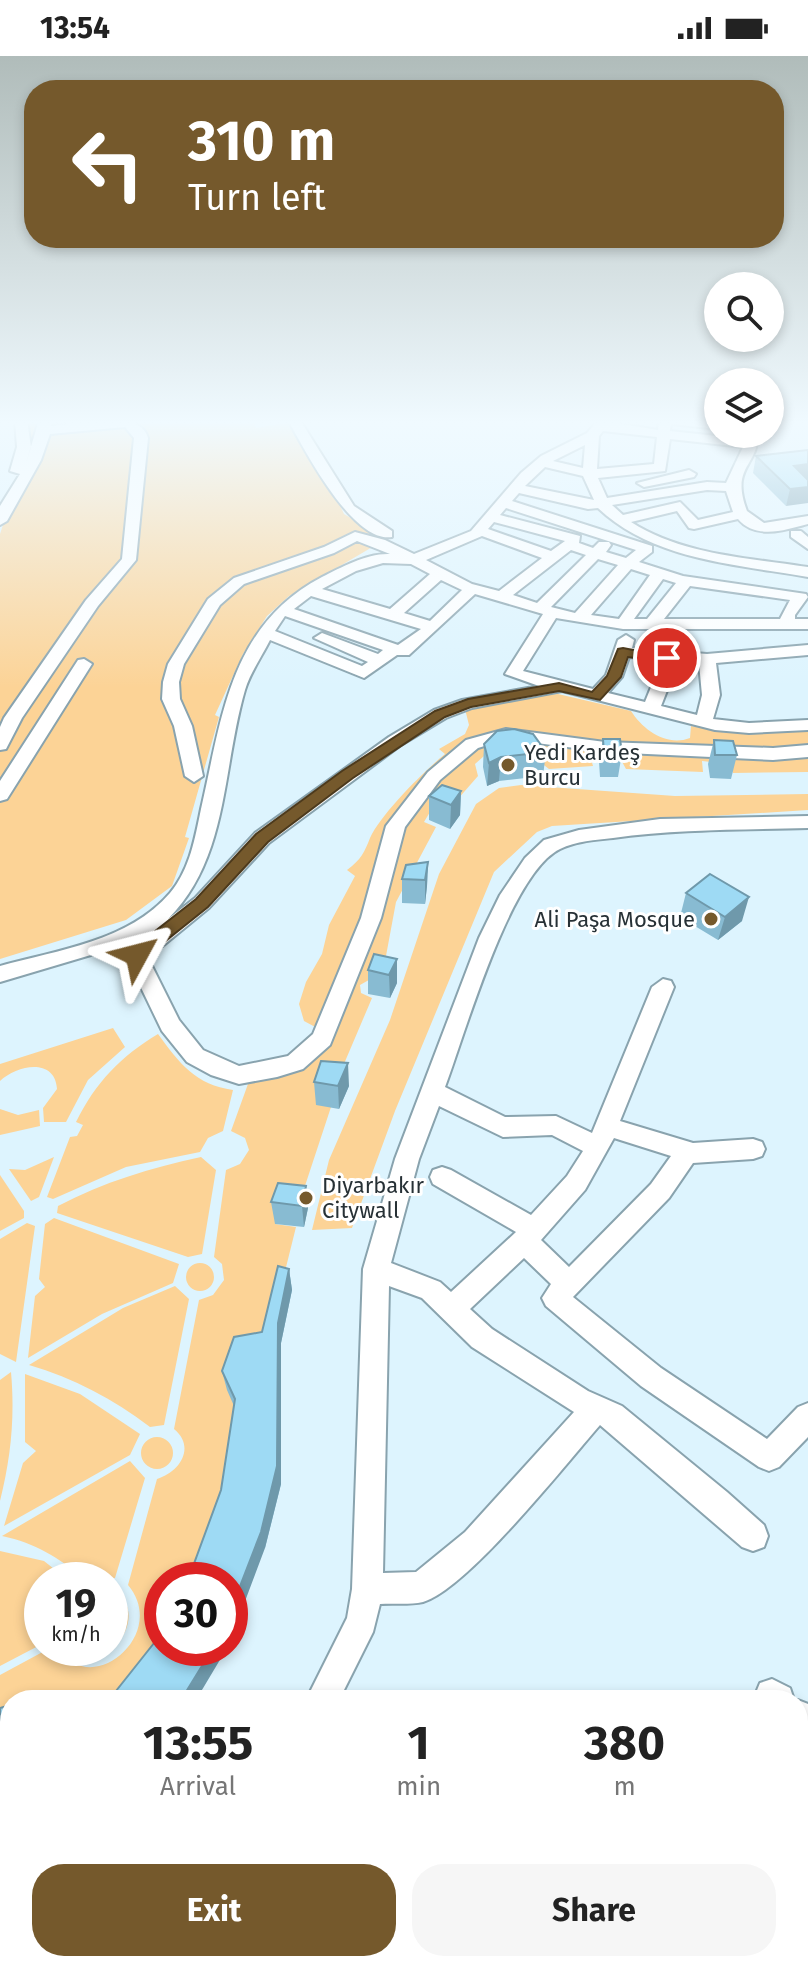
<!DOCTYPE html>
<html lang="en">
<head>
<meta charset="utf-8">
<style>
  :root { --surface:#fff; --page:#f6f6f6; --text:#222; --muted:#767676; --accent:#75592c }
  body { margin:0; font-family:"Fira Sans",sans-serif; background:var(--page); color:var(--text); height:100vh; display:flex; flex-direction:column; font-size:30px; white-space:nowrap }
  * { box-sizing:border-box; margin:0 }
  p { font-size:26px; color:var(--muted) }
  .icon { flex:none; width:44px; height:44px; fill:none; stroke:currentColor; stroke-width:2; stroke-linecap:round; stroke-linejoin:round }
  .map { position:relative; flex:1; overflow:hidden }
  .details { position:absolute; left:0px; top:1634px; width:808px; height:282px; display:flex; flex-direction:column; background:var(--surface); border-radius:32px 32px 0 0; box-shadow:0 4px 12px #0003 }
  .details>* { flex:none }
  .top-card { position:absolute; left:24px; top:24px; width:760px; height:168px; border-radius:32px; box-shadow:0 4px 12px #0003; background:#75592c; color:#fff; overflow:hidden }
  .tools { position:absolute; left:704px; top:216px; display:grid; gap:16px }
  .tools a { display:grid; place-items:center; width:80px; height:80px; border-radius:50%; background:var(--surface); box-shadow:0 4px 12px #0003; font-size:40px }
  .speed { position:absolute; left:24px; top:1506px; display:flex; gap:16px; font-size:40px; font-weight:700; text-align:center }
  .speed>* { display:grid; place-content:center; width:104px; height:104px; border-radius:50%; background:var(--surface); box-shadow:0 4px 12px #0003; line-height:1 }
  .speed small { font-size:20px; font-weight:400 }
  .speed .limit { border:12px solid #d22; background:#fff; color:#111 }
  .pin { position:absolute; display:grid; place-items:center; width:68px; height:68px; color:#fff; margin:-34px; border:4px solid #fff; border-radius:50%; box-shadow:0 2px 8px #0007 }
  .me { position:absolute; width:88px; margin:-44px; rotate:52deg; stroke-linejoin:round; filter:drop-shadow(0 0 6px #0008) }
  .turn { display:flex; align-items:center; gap:28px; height:168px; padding:0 32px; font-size:36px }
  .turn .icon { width:104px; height:104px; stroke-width:2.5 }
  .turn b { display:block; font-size:56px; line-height:68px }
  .eta { display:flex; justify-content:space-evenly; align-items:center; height:136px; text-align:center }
  .eta b { font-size:48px; font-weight:700; line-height:56px }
  .button { display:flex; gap:16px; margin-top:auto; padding:16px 32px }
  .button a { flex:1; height:92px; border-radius:32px; background:var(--accent); color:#fff; font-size:32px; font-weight:700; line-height:92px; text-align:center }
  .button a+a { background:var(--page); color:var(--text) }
  .status { display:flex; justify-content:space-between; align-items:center; height:56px; padding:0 40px; background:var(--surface); direction:ltr }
  .status svg { height:22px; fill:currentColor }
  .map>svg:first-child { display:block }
  .green { fill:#fcd396 }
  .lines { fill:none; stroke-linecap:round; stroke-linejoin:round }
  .minor-casing { stroke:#89a3ae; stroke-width:4 }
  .minor { fill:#fff; fill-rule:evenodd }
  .wall { fill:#88bbd2 }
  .shaded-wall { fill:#6f99ab }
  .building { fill:#9edaf4; stroke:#6f99ab; stroke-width:2 }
  .route { fill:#75592c; stroke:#4c3a1d; stroke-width:2 }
  .poi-dot { fill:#75592c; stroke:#fff; stroke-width:3 }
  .labels { text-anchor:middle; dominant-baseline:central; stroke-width:6; stroke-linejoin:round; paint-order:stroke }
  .poi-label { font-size:22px; fill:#273136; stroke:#fff; text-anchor:start }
</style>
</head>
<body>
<div class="status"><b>13:54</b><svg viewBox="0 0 49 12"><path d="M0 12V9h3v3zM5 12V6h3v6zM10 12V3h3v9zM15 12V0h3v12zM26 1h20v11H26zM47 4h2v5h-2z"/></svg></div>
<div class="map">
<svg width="808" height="1915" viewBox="0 0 808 1915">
  <rect width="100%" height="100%" fill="#ddf4fe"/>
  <path class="green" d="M 28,364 L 253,364 L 256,372 L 291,366 L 325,418 L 344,458 L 386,483 L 289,540 L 267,560 L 243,598 L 215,659 L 219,661 L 185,781 L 189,782 L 172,830 L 126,864 L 0,903 L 0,478 L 23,408 Z
    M 558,638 L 631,655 C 643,674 667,691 690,682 L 691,670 L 727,677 L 808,674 L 808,716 L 733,717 L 730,708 L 702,705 L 703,716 L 626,713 L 620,702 L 591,703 L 593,710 L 549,713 L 536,703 L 484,700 L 475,708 L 478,720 L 450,752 L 433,751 L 424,766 L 436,771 L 396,846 L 383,916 L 360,929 L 361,937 L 372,942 L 338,1022 L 316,1048 L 331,1051 L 298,1151 L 275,1168 L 296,1171 L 265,1296 L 240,1362 L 200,1524 L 162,1524 L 162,1592 L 127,1644 L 10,1644 L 10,1665 L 0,1674 L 0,1619 L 50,1592 L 60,1592 C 89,1644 170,1579 128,1529 L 157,1423 C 180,1416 196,1391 174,1373 L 199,1244 L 213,1239 L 224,1224 L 222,1208 L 214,1201 L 226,1114 L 240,1108 L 249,1094 L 245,1082 L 231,1075 L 248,1028 L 276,1019 L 319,973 L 304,965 L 299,948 L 306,926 L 322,898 L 329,869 L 355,820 L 347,814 C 361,804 365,795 370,782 C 381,758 424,715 445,698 L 439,693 L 465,678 L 469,669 L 465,653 L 515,642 Z
    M 521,729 L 675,740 L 808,738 L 808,754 L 552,770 L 537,776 L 494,816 L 395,1055 L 352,1172 L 312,1174 L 329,1104 L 390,964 L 439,818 L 476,748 L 499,732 Z
    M 113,972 L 125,991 L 88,1024 L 66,1066 L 44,1066 L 43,1052 L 57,1033 C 55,1001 17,1009 0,1025 L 0,1008 Z
    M 158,978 C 179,1007 196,1029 233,1034 L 223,1075 L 208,1082 L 200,1096 L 126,1111 L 53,1143 L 47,1141 L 70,1081 L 77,1080 L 83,1069 L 76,1066 C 96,1026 120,1001 158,978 Z
    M 0,1053 L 18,1059 L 39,1054 L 40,1070 L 0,1079 Z
    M 54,1101 L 39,1141 L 31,1145 L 9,1113 L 25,1114 Z
    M 201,1101 L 216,1114 L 202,1198 L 188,1201 L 57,1157 L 58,1150 C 104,1126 150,1112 201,1101 Z
    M 0,1119 L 24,1155 L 24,1162 L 0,1175 Z
    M 54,1162 L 179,1208 L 173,1227 L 102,1258 L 28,1302 L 35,1240 L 45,1231 L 39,1223 L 45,1168 Z
    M 27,1167 L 35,1170 L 16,1306 L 0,1298 L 0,1183 Z
    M186 1221a14 14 0 1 1 28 0a14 14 0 1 1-28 0Z
    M 175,1230 L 189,1243 L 164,1369 L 150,1371 C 113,1343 74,1322 29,1309 L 123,1252 Z
    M 11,1316 C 15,1361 11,1401 0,1445 L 0,1324 Z
    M 25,1318 L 80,1338 L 140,1378 L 130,1399 L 4,1470 L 23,1407 L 36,1395 L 25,1386 Z
    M141 1397a16 16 0 1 1 32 0a16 16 0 1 1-32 0Z
    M 130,1405 L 145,1422 L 115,1522 L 86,1524 C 59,1502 36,1487 2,1480 Z
    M 0,1495 L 44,1505 L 68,1524 L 42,1524 L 42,1588 L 0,1610 Z
    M 110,1533 C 153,1552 113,1618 76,1592 L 110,1592 Z"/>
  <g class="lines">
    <defs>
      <path id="minor" d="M 15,364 L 27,364 L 31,391 L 26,407 L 39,364 L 51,364 L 51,370 C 75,368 141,352 148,382 L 136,504 L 98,550 L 22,662 L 6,693 L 0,694 L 0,671 L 4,662 L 86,544 L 122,503 L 134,382 L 125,371 L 50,378 L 41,404 L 7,465 L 0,469 L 0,450 L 20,418 L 10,415 L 17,391 Z
        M 288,364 L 300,364 L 354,450 L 392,475 L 392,481 C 353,488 304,393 288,364 Z
        M 598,364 L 658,374 L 659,364 L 718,365 L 718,373 L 671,368 L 670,375 L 745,383 L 744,378 L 758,378 C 758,411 730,410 747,455 L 764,467 L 808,460 L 808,468 C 785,474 756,484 738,463 L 694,473 L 689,472 L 677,455 L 631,466 C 682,499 750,502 808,511 L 808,521 C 734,508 653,504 598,452 L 588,453 L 519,437 L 512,445 L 652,490 L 652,496 L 639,506 L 683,520 L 806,538 L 808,541 L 795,559 L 795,563 L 808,563 L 808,573 L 623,573 L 556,562 L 523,615 L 593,633 L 606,619 L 618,584 L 626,579 L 634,584 L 632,592 L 707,598 L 808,589 L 808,599 L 716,607 L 720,639 L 713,663 L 749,667 L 808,664 L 808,674 L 749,677 L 715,674 L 562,635 L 472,652 L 446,662 L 401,689 L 269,787 L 209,852 L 148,902 L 179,964 L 203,994 L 239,1010 L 288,1000 L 313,978 L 361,862 L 386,770 L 428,716 L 466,684 L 506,673 L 605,686 L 773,692 L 808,689 L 808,701 L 773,704 L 605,696 L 507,683 L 478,692 L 440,724 L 405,771 L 381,862 L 330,989 L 303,1013 L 277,1021 L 239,1028 L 211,1019 L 187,1006 L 162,975 L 121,890 L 0,926 L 0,910 C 58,894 129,885 170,837 C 190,813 195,782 201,753 C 222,661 230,569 322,521 C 342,511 367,497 390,498 L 357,485 L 334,497 L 244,528 L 220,549 L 184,608 L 179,626 L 180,643 L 192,670 L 203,720 L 194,726 L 185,720 L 174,670 L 162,643 L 163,626 L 168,608 L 208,543 L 234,522 L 324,491 L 355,476 L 385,484 L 414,498 L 471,475 L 521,417 L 541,400 L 587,377 ZM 603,375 L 657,381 L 654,408 L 597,413 L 599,380 ZM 670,383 L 743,391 L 726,427 L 707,426 L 607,442 L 598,422 L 665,415 ZM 585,389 L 583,412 L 553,405 ZM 545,411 L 583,420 L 594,444 L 525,430 ZM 707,434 L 726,435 L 733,456 L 698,464 L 680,446 L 623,459 L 612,449 ZM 506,452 L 636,494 L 626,502 L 606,496 L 611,489 L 609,486 L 599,486 L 593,492 L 579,487 L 580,480 L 500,459 ZM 494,466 L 565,485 L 551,495 L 488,473 ZM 482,480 L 542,502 L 499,535 L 472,528 L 426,504 ZM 571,494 L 586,499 L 537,547 L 513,539 ZM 598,503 L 618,509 L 575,557 L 551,551 ZM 383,507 L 411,508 L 430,518 L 390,553 L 322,533 L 356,515 ZM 631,513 L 650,519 L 619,563 L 591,559 ZM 663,523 L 676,527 L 647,563 L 634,563 ZM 441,524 L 462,534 L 430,565 L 404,557 ZM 690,530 L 790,544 L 780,563 L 664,563 ZM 475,538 L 543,558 L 505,618 L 539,630 L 462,644 L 434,654 L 389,681 L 255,777 L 195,842 L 168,863 C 229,802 222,712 245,634 C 250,617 262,600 270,584 L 364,622 L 397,599 L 409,599 ZM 311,540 L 421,573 L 398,589 L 294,553 ZM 285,560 L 383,594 L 378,598 L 322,577 L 314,582 L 368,606 L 362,610 L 275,575 ZM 629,601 L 662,604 L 645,646 L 608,637 L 622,621 ZM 678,606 L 699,607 L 702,639 L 697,659 L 661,650 Z
        M 689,414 L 696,418 L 694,421 L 644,431 L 637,427 Z
        M 791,475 L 801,475 L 808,481 L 808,493 L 791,481 Z
        M 84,603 L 92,608 L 7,743 L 0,745 L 0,725 L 78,604 Z
        M 808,760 L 808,772 C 743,774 678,773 613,782 C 596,784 576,785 560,793 C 510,817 465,978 445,1031 L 505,1061 L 556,1060 L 592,1077 L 652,931 L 663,923 L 671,925 L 674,931 L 620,1065 L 693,1087 L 753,1083 L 762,1086 L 765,1093 L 762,1100 L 753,1103 L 693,1107 L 669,1142 L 573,1241 L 661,1312 L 767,1383 L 798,1351 L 808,1347 L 808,1381 L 779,1411 L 769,1415 L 759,1411 L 641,1330 L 546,1250 L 542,1242 L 551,1228 L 524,1202 L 470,1253 L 492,1273 L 588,1335 L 622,1350 L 727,1436 L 764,1469 L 768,1480 L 764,1491 L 753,1495 L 742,1491 L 600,1369 C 566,1408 467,1533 423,1546 C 410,1549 394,1547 380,1548 L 373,1576 L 339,1644 L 306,1644 L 347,1562 L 352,1533 L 363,1213 L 395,1103 L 479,882 L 500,839 L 525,802 L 544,784 L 579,774 L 660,763 ZM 439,1050 L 503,1081 L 552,1079 L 583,1095 L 567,1120 L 531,1159 L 451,1114 L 442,1111 L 433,1114 L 430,1121 L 433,1128 L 516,1176 L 451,1236 L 440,1226 L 391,1207 L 419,1103 ZM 614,1082 L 671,1100 L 651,1128 L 569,1211 L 541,1184 L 585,1134 ZM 389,1230 L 422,1242 L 472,1291 L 574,1356 L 465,1476 L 416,1516 L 383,1517 Z
        M 772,1623 L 790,1632 L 794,1644 L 753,1644 L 760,1627 Z
        M 798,1644 L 808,1648 L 808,1684 L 798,1680 Z
        M 10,1841 L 10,1878 L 0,1882 L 0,1845 Z
        M 808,1895 L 808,1915 L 788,1915 L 791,1906 L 798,1906 L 798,1899 Z
        M 79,1906 L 123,1906 L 120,1915 L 76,1915 Z"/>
    </defs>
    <use href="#minor" class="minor-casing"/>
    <use href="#minor" class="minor"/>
  </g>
  <path class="wall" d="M 808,394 L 786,450 L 753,417 L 756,400 Z
    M 603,683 L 622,697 L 618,721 L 600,721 L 599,706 Z
    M 714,684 L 737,699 L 731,723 L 710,722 L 708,708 Z
    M 484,688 L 546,696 L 543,720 L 499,725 L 487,730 L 483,711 Z
    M 461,735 L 460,759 L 450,773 L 429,764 L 429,740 Z
    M 428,806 L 427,830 L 425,848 L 402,847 L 402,823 Z
    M 686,837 L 742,865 L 718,884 L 680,861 Z
    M 397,903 L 397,927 L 390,942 L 368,938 L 368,914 Z
    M 314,1026 L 349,1030 L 339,1053 L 316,1049 Z
    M 278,1127 L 308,1152 L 304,1171 L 275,1168 L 271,1146 Z
    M 289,1213 L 292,1234 L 281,1287 L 281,1428 L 265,1492 L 221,1434 L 234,1350 L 227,1334 L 222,1315 L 262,1276 Z"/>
  <path class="shaded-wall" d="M 808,408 L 808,424 L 794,410 Z
    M 808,431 L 808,447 L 786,450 L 790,433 Z
    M 501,701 L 499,725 L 487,730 L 489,707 Z
    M 461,735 L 460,759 L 450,773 L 451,749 Z
    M 428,806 L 427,830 L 425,848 L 425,824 Z
    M 749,841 L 742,865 L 718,884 L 725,861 Z
    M 397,903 L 397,927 L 390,942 L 389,919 Z
    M 348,1007 L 349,1030 L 339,1053 L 338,1030 Z
    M 306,1130 L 308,1152 L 304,1171 L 302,1150 Z
    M 289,1213 L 292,1234 L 281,1287 L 281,1428 L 265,1492 L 230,1585 L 230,1556 L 278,1267 Z
    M 213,1592 L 227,1592 L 196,1644 L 181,1644 Z
    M 25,1906 L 30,1906 L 23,1912 L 19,1911 Z"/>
  <path class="building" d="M 808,394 L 808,408 L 794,410 L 808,424 L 808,431 L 790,433 L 756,400 Z
    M 514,673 L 533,678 L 546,696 L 501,701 L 489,707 L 484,688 L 497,675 Z
    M 603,683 L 620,683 L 622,697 L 604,697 Z
    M 714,684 L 733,685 L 737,699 L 715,699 Z
    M 442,729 L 461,735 L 451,749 L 429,740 Z
    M 428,806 L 425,824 L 402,823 L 406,809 Z
    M 710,818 L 749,841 L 725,861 L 686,837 Z
    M 374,898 L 397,903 L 389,919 L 368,914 Z
    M 321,1005 L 348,1007 L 338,1030 L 314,1026 Z
    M 278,1127 L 306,1130 L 302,1150 L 271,1146 Z
    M 278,1210 L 289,1213 L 278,1267 L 277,1410 L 261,1476 L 230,1556 L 230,1524 L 188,1524 L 221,1434 L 235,1343 L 222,1315 L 234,1281 L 262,1276 Z
    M 162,1577 L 162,1592 L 213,1592 L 181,1644 L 101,1644 L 112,1640 Z
    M 10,1649 L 10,1805 L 5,1807 L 0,1774 L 0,1652 Z"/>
  <linearGradient id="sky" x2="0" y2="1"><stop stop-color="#b0bcba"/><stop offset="0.58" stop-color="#f0faff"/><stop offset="1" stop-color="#f0faff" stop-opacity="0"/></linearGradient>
  <rect width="808" height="632" fill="url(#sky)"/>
  <path class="route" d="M 623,592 L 674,602 L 667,606 L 628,601 L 621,621 L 600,644 L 559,635 L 471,651 L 445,661 L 353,722 L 268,786 L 208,851 L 143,903 L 131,903 L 131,894 L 196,843 L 256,778 L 342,715 L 435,655 L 468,643 L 559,627 L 592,636 L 607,620 L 618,593 Z"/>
  <g class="poi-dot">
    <circle cx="508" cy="709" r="8"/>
    <circle cx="711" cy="863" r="8"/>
    <circle cx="306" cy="1142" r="8"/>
  </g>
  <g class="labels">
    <g class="poi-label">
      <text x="524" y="696">Yedi Kardeş<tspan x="524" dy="25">Burcu</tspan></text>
      <text x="695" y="863" text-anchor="end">Ali Paşa Mosque</text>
      <text x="322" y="1129">Diyarbakır<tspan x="322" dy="25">Citywall</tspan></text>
    </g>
  </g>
</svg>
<div class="tools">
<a><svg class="icon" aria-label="search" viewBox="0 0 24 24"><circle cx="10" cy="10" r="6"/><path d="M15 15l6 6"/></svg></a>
<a><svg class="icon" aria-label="layers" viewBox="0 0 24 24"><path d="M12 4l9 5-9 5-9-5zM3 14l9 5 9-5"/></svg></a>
</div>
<div class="speed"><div>19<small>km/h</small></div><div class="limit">30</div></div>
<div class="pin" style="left:667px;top:602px;background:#d93025"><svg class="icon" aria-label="arrive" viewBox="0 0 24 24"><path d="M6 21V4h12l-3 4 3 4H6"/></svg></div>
<svg class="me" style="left:137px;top:899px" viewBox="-20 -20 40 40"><path d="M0-17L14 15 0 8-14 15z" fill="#75592c" stroke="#fff" stroke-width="4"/></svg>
<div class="top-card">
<div class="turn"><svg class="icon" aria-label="left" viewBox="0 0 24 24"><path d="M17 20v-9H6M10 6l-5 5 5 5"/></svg><div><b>310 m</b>Turn left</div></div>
</div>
<section class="details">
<div class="eta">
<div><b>13:55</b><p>Arrival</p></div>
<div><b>1</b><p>min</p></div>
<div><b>380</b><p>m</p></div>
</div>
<div class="button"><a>Exit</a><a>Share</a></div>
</section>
</div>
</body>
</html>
